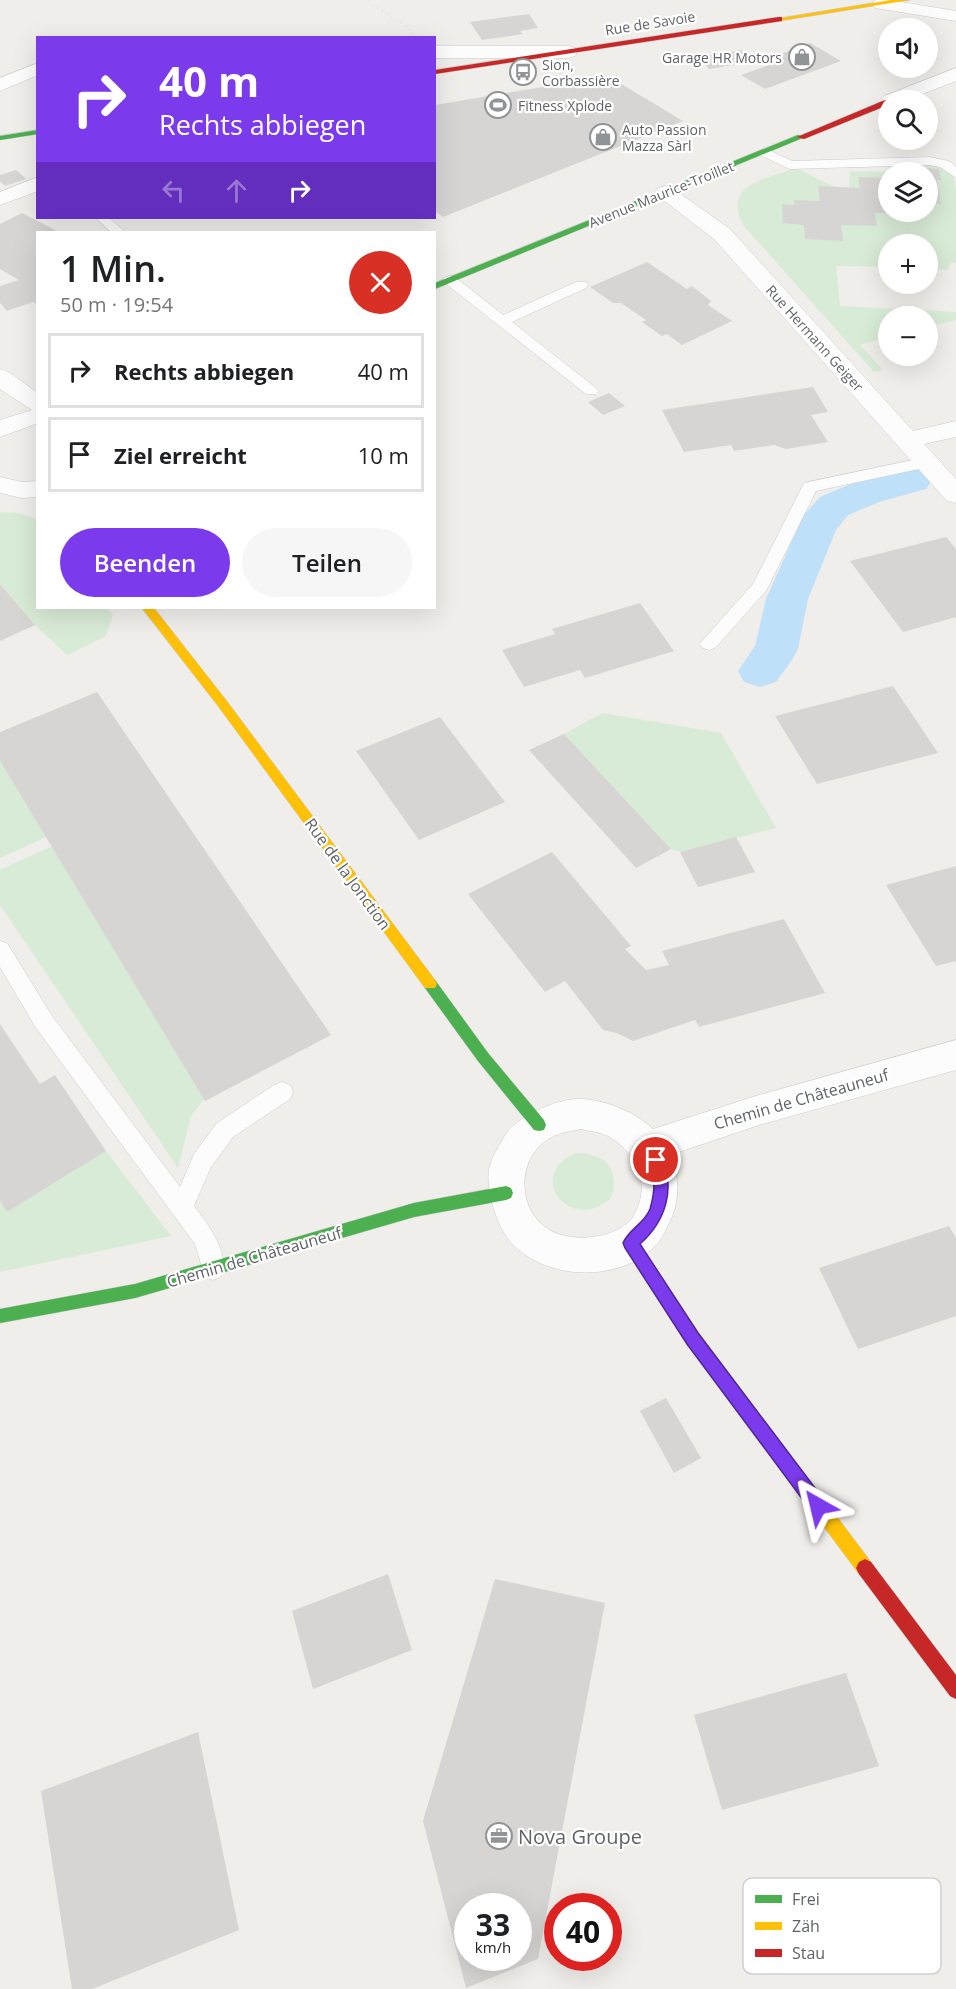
<!DOCTYPE html>
<html lang="de">
<head>
<meta charset="utf-8">
<style>
  :root { --surface:#fff; --page:#f6f6f6; --text:#202124; --muted:#757577; --line:#e0e0e0; --accent:#7c3aed }
  body { margin:0; font-family:"Open Sans",sans-serif; background:var(--page); color:var(--text); height:100vh; display:flex; flex-direction:column; font-size:22px; white-space:nowrap }
  * { box-sizing:border-box; margin:0 }
  p { font-size:20px; color:var(--muted) }
  .icon { flex:none; width:33px; height:33px; fill:none; stroke:currentColor; stroke-width:2; stroke-linecap:round; stroke-linejoin:round }
  .map { position:relative; flex:1; overflow:hidden }
  .details { position:absolute; left:36px; top:231px; width:400px; height:378px; display:flex; flex-direction:column; background:var(--surface); border-radius:0px; box-shadow:0 6px 24px #0002 }
  .details>* { flex:none }
  .guide { position:absolute; left:36px; top:36px; width:400px; height:183px; border-radius:0px; box-shadow:0 6px 24px #0002; background:#7c3aed; color:#fff; overflow:hidden }
  .controls { position:absolute; left:878px; top:18px; display:grid; gap:12px }
  .controls a { display:grid; place-items:center; width:60px; height:60px; border-radius:50%; background:var(--surface); box-shadow:0 6px 24px #0002; font-size:30px }
  .speed { position:absolute; left:454px; top:1893px; display:flex; gap:12px; font-size:30px; font-weight:700; text-align:center }
  .speed>* { display:grid; place-content:center; width:78px; height:78px; border-radius:50%; background:var(--surface); box-shadow:0 6px 24px #0002; line-height:1 }
  .speed small { font-size:15px; font-weight:400 }
  .speed .limit { border:9px solid #d22; background:#fff; color:#111 }
  .pin { position:absolute; display:grid; place-items:center; width:51px; height:51px; color:#fff; margin:-26px; border:3px solid #fff; border-radius:50%; box-shadow:0 2px 6px #0007 }
  .me { position:absolute; width:66px; margin:-33px; rotate:323deg; stroke-linejoin:round; filter:drop-shadow(0 0 4px #0008) }
  .turn { display:flex; align-items:center; gap:21px; height:126px; padding:0 24px; font-size:27px }
  .turn .icon { width:78px; height:78px; stroke-width:2.5 }
  .turn b { display:block; font-size:42px; line-height:51px }
  .lanes { display:flex; align-items:center; height:57px; padding:0 24px; background:#0003; justify-content:center; gap:30px; direction:ltr }
  .lanes .off { opacity:.35 }
  .round { display:grid; place-items:center; flex:none; width:63px; height:63px; border-radius:32px; background:var(--page) }
  .head { display:flex; align-items:center; justify-content:space-between; height:102px; padding:0 24px }
  h1 { font-size:36px; font-weight:600; line-height:45px }
  .button { display:flex; gap:12px; margin-top:auto; padding:12px 24px }
  .button a { flex:1; height:69px; border-radius:36px; background:var(--accent); color:#fff; font-size:24px; font-weight:600; line-height:69px; text-align:center }
  .button a+a { background:var(--page); color:var(--text) }
  ul { padding:0; list-style:none }
  li { display:flex; align-items:center; gap:18px; height:75px; margin:0 12px 9px; padding:0 12px; border:3px solid var(--line); border-radius:0px }
  li div { flex:1 }
  li b { display:block; font-size:22px }
  li em { font-style:normal }
  .map>svg:first-child { display:block }
  .green { fill:#d8ebd6; fill-rule:evenodd }
  .lines { fill:none; stroke-linecap:round; stroke-linejoin:round }
  .canal { fill:#bfe0f9; fill-rule:evenodd }
  .building { fill:#d6d5d3; fill-rule:evenodd }
  .lane-casing { stroke:#cbcccc; stroke-width:1 }
  .street-casing { stroke:#cbcccc; stroke-width:1 }
  .fast-casing { stroke:#cacacb; stroke-width:1 }
  .slow-casing { stroke:#cacacb; stroke-width:1 }
  .jam-casing { stroke:#cacacb; stroke-width:1 }
  .lane { fill:#fdfcfc; fill-rule:evenodd }
  .street { fill:#fdfcfc; fill-rule:evenodd }
  .fast { fill:#4caf50; fill-rule:evenodd }
  .slow { fill:#ffc107; fill-rule:evenodd }
  .jam { fill:#c62828; fill-rule:evenodd }
  .rail { stroke:#e4e4e4; stroke-width:3; stroke-dasharray:1 4.5; stroke-linecap:butt }
  .route { fill:#7c3aed; stroke:#51269a; stroke-width:1.5 }
  .labels { text-anchor:middle; dominant-baseline:central; stroke-width:4.5; stroke-linejoin:round; paint-order:stroke }
  .far-street-label { font-size:14px; fill:#5f6368; stroke:#fff }
  .far-poi-label { font-size:14px; fill:#5f6368; stroke:#fff; text-anchor:start }
  .street-label { font-size:16px; fill:#5f6368; stroke:#fff }
  .near-poi-label { font-size:20px; fill:#5f6368; stroke:#fff; text-anchor:start }
  .key { fill:#fff; stroke:#cfd0d2; stroke-width:1.5 }
  .key-label { font-size:16px; fill:#5f6368 }
</style>
</head>
<body>
<div class="map">
<svg width="956" height="1989" viewBox="0 0 956 1989">
  <rect width="100%" height="100%" fill="#efeeea"/>
  <path class="green" d="M 889,163 L 947,165 L 952,167 L 956,190 L 956,263 L 951,263 L 947,270 L 927,269 L 927,244 L 888,244 L 888,267 L 836,266 L 840,306 L 956,312 L 956,320 L 927,327 L 927,316 L 888,316 L 888,337 L 860,345 L 883,370 L 874,372 L 743,225 C 722,184 767,179 796,168 L 832,186 L 849,188 L 850,171 L 888,172 ZM 888,172 L 927,172 L 927,212 L 888,212 Z
    M 0,512 L 18,513 L 37,519 L 38,608 L 107,608 L 113,615 L 106,636 L 67,655 L 35,625 L 0,584 Z
    M 602,713 L 721,733 L 776,828 L 680,852 L 671,849 L 564,734 Z
    M 0,761 L 46,837 L 0,858 Z
    M 52,846 L 204,1099 L 191,1116 L 178,1168 L 0,905 L 0,870 Z
    M 106,1151 L 171,1236 L 0,1272 L 0,1201 L 7,1212 Z
    M 576,1153 C 605,1153 621,1169 611,1198 C 571,1235 523,1175 576,1153 Z"/>
  <g class="lines">
    <path class="canal" d="M 912,467 L 926,471 L 932,480 L 926,489 L 879,502 L 848,515 L 836,530 L 808,599 L 798,649 L 792,660 L 776,682 L 760,687 L 744,682 L 738,671 L 755,646 L 766,599 L 803,516 L 820,497 L 851,484 Z"/>
  </g>
  <path class="building" d="M 529,14 L 538,28 L 520,31 L 523,34 L 482,40 L 470,22 Z
    M 810,43 L 841,61 L 765,89 L 741,75 L 780,61 L 773,57 Z
    M 741,50 L 749,59 L 740,64 L 709,69 L 698,57 Z
    M 608,76 L 683,121 L 443,217 L 435,211 L 435,105 Z
    M 890,165 L 939,169 L 941,180 L 937,180 L 941,204 L 927,203 L 927,172 L 892,172 Z
    M 16,170 L 26,179 L 5,186 L 0,181 L 0,175 Z
    M 858,177 L 888,178 L 888,212 L 908,212 L 908,214 L 875,213 L 877,226 L 841,225 L 843,241 L 805,239 L 804,225 L 783,223 L 782,204 L 794,205 L 794,200 L 820,201 L 818,186 L 860,188 Z
    M 22,213 L 59,232 L 38,232 L 38,305 L 33,302 L 7,311 L 0,303 L 0,286 L 19,280 L 0,269 L 0,224 Z
    M 647,262 L 687,289 L 692,286 L 711,301 L 708,305 L 732,321 L 682,345 L 667,334 L 662,336 L 642,322 L 646,320 L 621,303 L 613,303 L 590,287 Z
    M 813,387 L 828,412 L 811,415 L 828,442 L 786,449 L 774,445 L 734,451 L 731,445 L 684,452 L 662,410 Z
    M 609,393 L 625,406 L 603,415 L 588,402 Z
    M 946,537 L 956,549 L 956,617 L 903,632 L 850,561 Z
    M 0,584 L 35,625 L 0,641 Z
    M 640,603 L 674,651 L 585,678 L 580,670 L 524,687 L 502,650 L 555,634 L 552,629 Z
    M 893,686 L 938,753 L 817,784 L 775,716 Z
    M 97,692 L 331,1035 L 205,1101 L 0,761 L 0,732 Z
    M 440,717 L 505,802 L 419,840 L 356,751 Z
    M 564,734 L 671,849 L 636,868 L 529,750 Z
    M 736,837 L 755,872 L 698,887 L 680,852 Z
    M 552,852 L 631,946 L 625,949 L 646,970 L 669,965 L 662,951 L 784,919 L 825,993 L 699,1027 L 695,1020 L 633,1041 L 617,1033 L 603,1030 L 565,981 L 545,992 L 468,894 Z
    M 956,866 L 956,961 L 936,966 L 886,885 Z
    M 0,1024 L 40,1084 L 55,1075 L 106,1151 L 7,1212 L 0,1201 Z
    M 949,1226 L 956,1238 L 956,1316 L 858,1349 L 819,1268 Z
    M 666,1398 L 701,1458 L 674,1473 L 640,1411 Z
    M 388,1574 L 412,1650 L 313,1689 L 292,1611 Z
    M 495,1579 L 605,1603 L 538,1959 L 466,1988 L 423,1821 ZM 468,1906 L 519,1906 L 519,1958 L 468,1958 Z
    M 846,1673 L 879,1766 L 722,1810 L 694,1715 Z
    M 198,1732 L 239,1930 L 92,1989 L 72,1989 L 41,1791 Z"/>
  <g class="lines">
    <defs>
      <path id="lane" d="M 765,148 L 792,161 L 929,157 L 949,161 L 956,167 L 956,178 L 940,167 L 929,165 L 790,169 L 760,155 L 759,152 Z
        M 96,218 L 109,218 L 125,232 L 111,232 Z
        M 450,276 L 455,277 L 503,315 L 576,282 L 586,282 L 588,285 L 586,288 L 512,322 L 596,388 L 599,391 L 596,394 L 586,394 L 445,283 L 443,280 L 445,277 Z
        M 927,457 L 933,458 L 935,462 L 933,466 L 816,491 L 766,591 L 715,648 L 709,650 L 703,648 L 700,644 L 703,640 L 753,584 L 804,483 Z
        M 0,941 L 7,943 L 52,1016 L 180,1187 L 194,1154 L 217,1123 L 274,1085 L 282,1082 L 290,1085 L 293,1092 L 290,1099 L 233,1137 L 211,1167 L 194,1206 C 208,1224 231,1254 221,1277 L 213,1280 L 205,1277 L 195,1244 L 36,1028 L 0,967 Z"/>
      <path id="street" d="M 875,0 L 889,0 L 956,11 L 956,21 L 875,8 L 872,4 Z
        M 435,46 L 568,46 L 575,48 L 577,52 L 575,56 L 568,58 L 435,58 Z
        M 38,63 L 38,75 L 0,91 L 0,78 Z
        M 956,68 L 956,81 L 907,100 L 888,100 L 888,105 L 881,100 L 884,96 Z
        M 38,177 L 38,191 L 0,205 L 0,192 Z
        M 665,186 L 672,188 L 730,229 L 913,431 L 956,421 L 956,437 L 924,444 L 956,479 L 956,503 L 947,501 L 714,239 L 658,196 L 655,192 L 658,188 Z
        M 0,369 C 13,372 26,386 38,393 L 38,423 L 0,437 L 0,420 L 32,410 L 0,389 Z
        M 0,477 L 22,482 L 38,481 L 38,497 L 22,498 L 0,493 Z
        M 956,1040 L 956,1070 L 759,1125 L 670,1155 C 680,1178 680,1204 668,1225 C 665,1231 661,1240 656,1245 C 622,1281 554,1281 518,1249 C 505,1239 497,1221 493,1206 C 489,1192 486,1176 491,1162 C 494,1153 500,1145 504,1137 C 515,1117 560,1097 583,1099 C 608,1101 635,1112 653,1129 L 759,1095 ZM 581,1129 C 589,1131 600,1132 608,1136 C 638,1153 652,1186 633,1217 C 627,1226 613,1233 603,1235 C 589,1238 576,1239 562,1235 C 516,1223 511,1156 554,1136 C 562,1132 573,1131 581,1129 Z"/>
      <path id="fast" d="M 38,130 L 38,134 L 0,140 L 0,136 Z
        M 798,135 L 805,137 L 435,289 L 435,283 Z
        M 430,978 L 435,980 L 488,1053 L 544,1120 L 546,1125 L 544,1130 L 539,1131 L 534,1130 L 478,1061 L 425,988 L 423,984 L 425,980 Z
        M 506,1186 L 511,1188 L 513,1193 L 511,1198 L 506,1200 L 414,1217 L 135,1298 L 0,1323 L 0,1309 L 135,1284 L 414,1203 Z"/>
      <path id="slow" d="M 891,0 L 910,0 L 779,21 L 775,19 Z
        M 142,608 L 154,608 L 226,700 L 435,980 L 437,984 L 435,988 L 425,988 L 218,706 Z
        M 631,1236 L 636,1238 L 699,1333 L 871,1562 L 874,1568 L 871,1574 L 865,1577 L 859,1574 L 687,1343 L 626,1248 L 623,1243 L 626,1238 Z"/>
      <path id="jam" d="M 779,17 L 782,17 L 782,21 L 435,74 L 435,70 Z
        M 885,100 L 891,100 L 888,100 L 888,105 L 804,139 L 797,137 Z
        M 865,1559 L 871,1562 L 956,1675 L 956,1699 L 950,1696 L 859,1574 L 856,1568 L 859,1562 Z"/>
    </defs>
    <use href="#lane" class="lane-casing"/>
    <use href="#street" class="street-casing"/>
    <use href="#fast" class="fast-casing"/>
    <use href="#slow" class="slow-casing"/>
    <use href="#jam" class="jam-casing"/>
    <use href="#lane" class="lane"/>
    <use href="#street" class="street"/>
    <use href="#fast" class="fast"/>
    <use href="#slow" class="slow"/>
    <use href="#jam" class="jam"/>
    <path class="rail" d="M 370,0 L 373,5 L 405,25 L 416,38"/>
  </g>
  <path class="route" d="M 656,1154 L 661,1156 C 676,1188 666,1221 640,1244 L 698,1333 L 824,1500 L 827,1506 L 824,1512 L 818,1514 L 812,1512 L 687,1344 L 625,1248 L 623,1243 C 629,1229 645,1223 650,1209 C 652,1202 654,1191 654,1184 C 653,1174 646,1165 650,1156 Z"/>
  <defs>
    <symbol id="shop-ring" viewBox="-11 -11 22 22"><circle r="9.5" fill="#fff" stroke="#919496" stroke-width="1.5"/><path d="M-5-2.5h2.3a2.7 3.5 0 0 1 5.4 0H5L5.5 6h-11ZM-1.5-2.5h3a1.5 2.3 0 0 0-3 0Z" fill="#919496"/></symbol>
    <symbol id="bus-ring" viewBox="-11 -11 22 22"><circle r="9.5" fill="#fff" stroke="#919496" stroke-width="1.5"/><path d="M-5-6H5V4H4V6H2V4H-2V6H-4V4H-5ZM-3.5-4V0h7V-4ZM-3.5 1.2v1.5H-2V1.2ZM2 1.2v1.5H3.5V1.2Z" fill="#919496"/></symbol>
    <symbol id="stadium-ring" viewBox="-11 -11 22 22"><circle r="9.5" fill="#fff" stroke="#919496" stroke-width="1.5"/><path d="M0-5a6.5 5 0 1 0 0 10a6.5 5 0 1 0 0-10ZM-3.5-1.8h7v3.6h-7Z" fill="#919496"/></symbol>
    <symbol id="office-ring" viewBox="-11 -11 22 22"><circle r="9.5" fill="#fff" stroke="#919496" stroke-width="1.5"/><path d="M-6-3h4V-5.5h4V-3h4V5H-6ZM-1-4.5V-3h2v-1.5ZM-6 0V1H6V0Z" fill="#919496"/></symbol>
  </defs>
  <g fill-rule="evenodd">
    <use href="#shop-ring" x="787" y="42" width="30" height="30"/>
    <use href="#bus-ring" x="508" y="57" width="30" height="30"/>
    <use href="#stadium-ring" x="483" y="90" width="30" height="30"/>
    <use href="#shop-ring" x="588" y="122" width="30" height="30"/>
    <use href="#office-ring" x="484" y="1821" width="30" height="30"/>
  </g>
  <g class="labels">
    <g class="far-street-label">
      <text transform="translate(650 23) rotate(-9)">Rue de Savoie</text>
      <text transform="translate(661 194) rotate(-22)">Avenue Maurice-Troillet</text>
      <text transform="translate(815 338) rotate(48)">Rue Hermann Geiger</text>
    </g>
    <g class="far-poi-label">
      <text x="782" y="57" text-anchor="end">Garage HR Motors</text>
      <text x="542" y="64">Sion,<tspan x="542" dy="16">Corbassière</tspan></text>
      <text x="518" y="105">Fitness Xplode</text>
      <text x="622" y="129">Auto Passion<tspan x="622" dy="16">Mazza Sàrl</tspan></text>
    </g>
    <g class="street-label">
      <text transform="translate(348 874) rotate(54)">Rue de la Jonction</text>
      <text transform="translate(801 1099) rotate(-16)">Chemin de Châteauneuf</text>
      <text transform="translate(254 1257) rotate(-16)">Chemin de Châteauneuf</text>
    </g>
    <g class="near-poi-label">
      <text x="518" y="1836">Nova Groupe</text>
    </g>
  </g>
  <rect x="743" y="1878" width="198" height="96" rx="9" class="key"/>
  <rect x="755" y="1895" width="27" height="8" fill="#4caf50"/>
  <rect x="755" y="1922" width="27" height="8" fill="#ffc107"/>
  <rect x="755" y="1949" width="27" height="8" fill="#c62828"/>
  <g class="key-label">
    <text x="792" y="1905">Frei</text>
    <text x="792" y="1932">Zäh</text>
    <text x="792" y="1959">Stau</text>
  </g>
</svg>
<div class="controls">
<a><svg class="icon" aria-label="sound" viewBox="0 0 24 24"><path d="M4 9h4l5-4v14l-5-4H4zM17 9q2 3 0 6"/></svg></a>
<a><svg class="icon" aria-label="search" viewBox="0 0 24 24"><circle cx="10" cy="10" r="6"/><path d="M15 15l6 6"/></svg></a>
<a><svg class="icon" aria-label="layers" viewBox="0 0 24 24"><path d="M12 4l9 5-9 5-9-5zM3 14l9 5 9-5"/></svg></a>
<a>+</a>
<a>−</a>
</div>
<div class="speed"><div>33<small>km/h</small></div><div class="limit">40</div></div>
<div class="pin" style="left:656px;top:1160px;background:#d93025"><svg class="icon" aria-label="arrive" viewBox="0 0 24 24"><path d="M6 21V4h12l-3 4 3 4H6"/></svg></div>
<svg class="me" style="left:818px;top:1506px" viewBox="-20 -20 40 40"><path d="M0-17L14 15 0 8-14 15z" fill="#7c3aed" stroke="#fff" stroke-width="4"/></svg>
<div class="guide">
<div class="turn"><svg class="icon" aria-label="right" viewBox="0 0 24 24"><path d="M7 20v-9h11M14 6l5 5-5 5"/></svg><div><b>40 m</b>Rechts abbiegen</div></div>
<div class="lanes"><svg class="icon off" aria-label="left" viewBox="0 0 24 24"><path d="M17 20v-9H6M10 6l-5 5 5 5"/></svg><svg class="icon off" aria-label="ahead" viewBox="0 0 24 24"><path d="M12 20V5M6 11l6-6 6 6"/></svg><svg class="icon" aria-label="right" viewBox="0 0 24 24"><path d="M7 20v-9h11M14 6l5 5-5 5"/></svg></div>
</div>
<section class="details">
<div class="head"><div><h1>1 Min.</h1><p>50 m · 19:54</p></div><a class="round" style="background:#d93025;color:#fff"><svg class="icon" aria-label="close" viewBox="0 0 24 24"><path d="M6 6l12 12M18 6L6 18"/></svg></a></div>
<ul>
<li><svg class="icon" aria-label="right" viewBox="0 0 24 24"><path d="M7 20v-9h11M14 6l5 5-5 5"/></svg><div><b>Rechts abbiegen</b></div><em>40 m</em></li>
<li><svg class="icon" aria-label="arrive" viewBox="0 0 24 24"><path d="M6 21V4h12l-3 4 3 4H6"/></svg><div><b>Ziel erreicht</b></div><em>10 m</em></li>
</ul>
<div class="button"><a>Beenden</a><a>Teilen</a></div>
</section>
</div>
</body>
</html>
